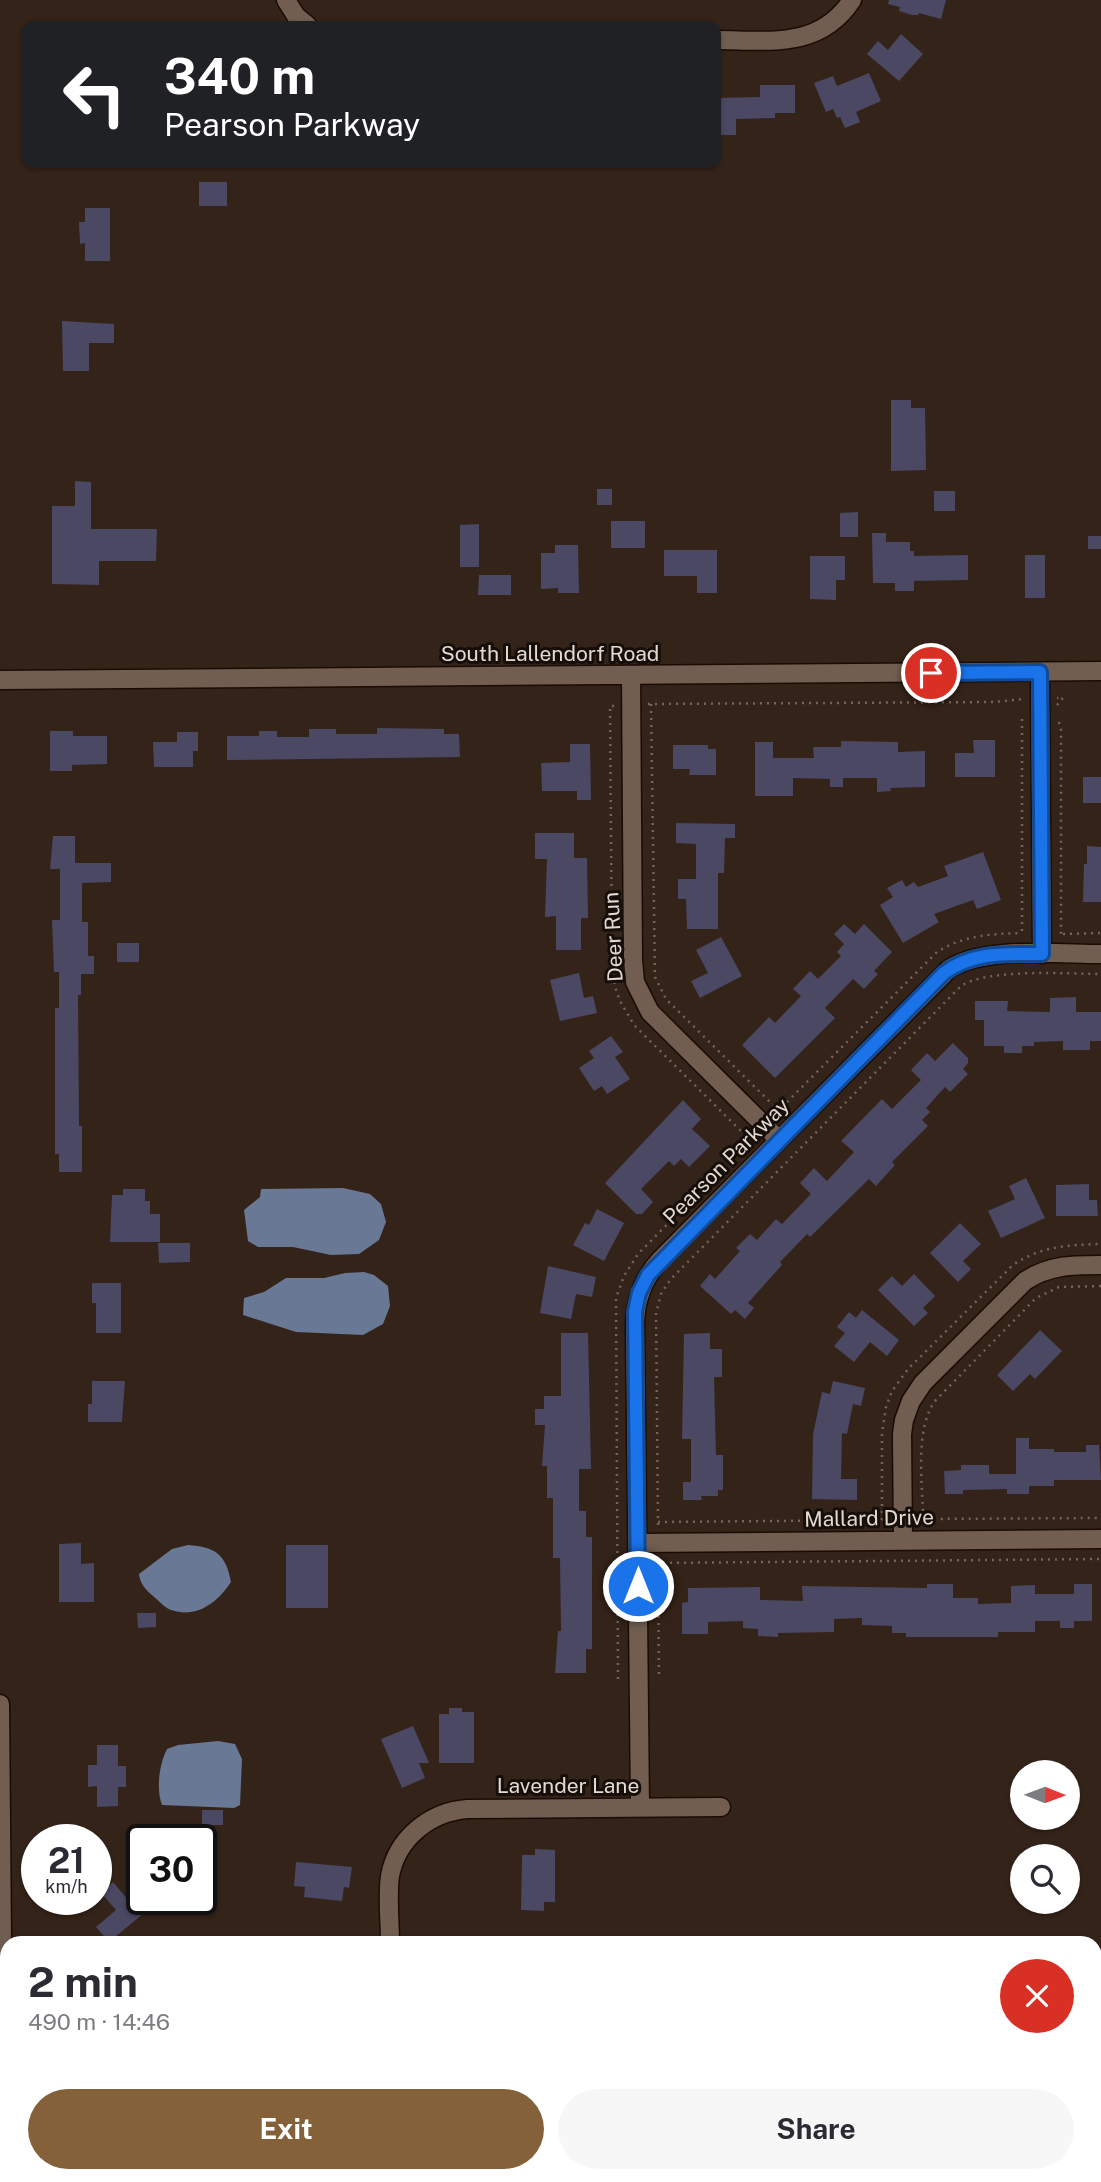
<!DOCTYPE html>
<html lang="en">
<head>
<meta charset="utf-8">
<style>
  :root { --surface:#fff; --page:#f7f7f7; --text:#2b2b33; --muted:#7c7c81; --accent:#85613a }
  body { margin:0; font-family:"Public Sans",sans-serif; background:var(--page); color:var(--text); height:100vh; display:flex; flex-direction:column; font-size:26px; white-space:nowrap }
  * { box-sizing:border-box; margin:0 }
  p { font-size:23px; color:var(--muted) }
  .icon { flex:none; width:38px; height:38px; fill:none; stroke:currentColor; stroke-width:2; stroke-linecap:round; stroke-linejoin:round }
  .map { position:relative; flex:1; overflow:hidden }
  .sheet { position:absolute; left:0px; top:1936px; width:1102px; height:247px; display:flex; flex-direction:column; background:var(--surface); border-radius:21px 21px 0 0; box-shadow:0 2px 5px #0004 }
  .sheet>* { flex:none }
  .guide { position:absolute; left:21px; top:21px; width:700px; height:147px; border-radius:14px; box-shadow:0 2px 5px #0004; background:#202124; color:#fff; overflow:hidden }
  .needle { width:46px; rotate:91deg }
  .controls { position:absolute; left:1010px; top:1760px; display:grid; gap:14px }
  .controls a { display:grid; place-items:center; width:70px; height:70px; border-radius:50%; background:var(--surface); box-shadow:0 2px 5px #0004; font-size:35px }
  .speed { position:absolute; left:21px; top:1824px; display:flex; gap:14px; font-size:35px; font-weight:700; text-align:center }
  .speed>* { display:grid; place-content:center; width:91px; height:91px; border-radius:50%; background:var(--surface); box-shadow:0 2px 5px #0004; line-height:1 }
  .speed small { font-size:18px; font-weight:400 }
  .speed .limit { border:4px solid #111; border-radius:10px; background:#fff; color:#111 }
  .pin { position:absolute; display:grid; place-items:center; width:60px; height:60px; color:#fff; margin:-30px; border:4px solid #fff; border-radius:50%; box-shadow:0 2px 7px #0007 }
  .me { position:absolute; width:77px; margin:-38px; rotate:0deg; stroke-linejoin:round; filter:drop-shadow(0 0 5px #0008) }
  .turn { display:flex; align-items:center; gap:24px; height:147px; padding:0 28px; font-size:32px }
  .turn .icon { width:91px; height:91px; stroke-width:2.5 }
  .turn b { display:block; font-size:49px; line-height:60px }
  .round { display:grid; place-items:center; flex:none; width:74px; height:74px; border-radius:37px; background:var(--page) }
  .summary { display:flex; align-items:center; justify-content:space-between; height:119px; padding:0 28px }
  h1 { font-size:42px; font-weight:700; line-height:52px }
  .button { display:flex; gap:14px; margin-top:auto; padding:14px 28px }
  .button a { flex:1; height:80px; border-radius:42px; background:var(--accent); color:#fff; font-size:28px; font-weight:700; line-height:80px; text-align:center }
  .button a+a { background:var(--page); color:var(--text) }
  .map>svg:first-child { display:block }
  .water { fill:#697894 }
  .building { fill:#4b4864 }
  .lines { fill:none; stroke-linecap:round; stroke-linejoin:round }
  .minor-casing { stroke:#1b0c03; stroke-width:21 }
  .path { stroke:#73655b; stroke-width:2.5; stroke-dasharray:2 5; stroke-linecap:butt }
  .minor { stroke:#725e51; stroke-width:18 }
  .route-casing { stroke:#114b97; stroke-width:18 }
  .route { stroke:#1a73e8; stroke-width:12 }
  .labels { text-anchor:middle; dominant-baseline:central; stroke-width:6; stroke-linejoin:round; paint-order:stroke }
  .street-label { font-size:21px; fill:#e4d9d1; stroke:#160e09 }
</style>
</head>
<body>
<div class="map">
<svg width="1101" height="2182" viewBox="0 0 1101 2182">
  <rect width="100%" height="100%" fill="#342318"/>
  <path class="water" d="M 343,1188 L 370,1194 L 381,1204 L 386,1222 L 379,1240 L 359,1254 L 331,1255 L 293,1247 L 258,1247 L 248,1241 L 244,1210 L 260,1197 L 261,1189 Z
    M 364,1272 L 374,1275 L 388,1286 L 390,1306 L 383,1324 L 363,1335 L 296,1332 L 243,1315 L 244,1298 L 264,1292 L 286,1278 L 324,1278 L 345,1273 Z
    M 188,1545 C 215,1547 226,1554 231,1582 C 218,1602 197,1619 171,1610 C 165,1608 159,1601 153,1596 C 146,1590 140,1584 139,1574 L 172,1549 Z
    M 218,1741 L 235,1744 L 242,1759 L 240,1805 L 234,1808 L 162,1805 C 156,1789 159,1765 167,1749 L 178,1745 Z"/>
  <path class="building" d="M 889,0 L 946,0 L 941,19 L 919,13 L 918,15 L 912,15 L 899,11 L 900,7 L 888,4 Z
    M 901,34 L 923,54 L 899,81 L 867,54 L 878,41 L 888,50 Z
    M 869,73 L 881,101 L 856,112 L 860,122 L 845,128 L 840,117 L 837,118 L 833,109 L 826,112 L 814,83 L 833,76 L 837,86 Z
    M 760,85 L 795,85 L 795,113 L 775,113 L 775,118 L 736,119 L 736,135 L 721,135 L 721,126 L 716,126 L 716,98 L 760,97 Z
    M 199,182 L 227,182 L 227,206 L 199,206 Z
    M 85,208 L 110,208 L 110,261 L 85,261 L 85,243 L 80,244 L 79,222 L 85,222 Z
    M 62,321 L 114,324 L 114,343 L 89,343 L 89,371 L 63,371 Z
    M 891,400 L 911,400 L 911,408 L 925,408 L 926,470 L 891,471 Z
    M 75,481 L 91,482 L 91,529 L 157,529 L 156,561 L 99,561 L 99,585 L 52,584 L 52,506 L 75,506 Z
    M 597,489 L 612,489 L 612,505 L 597,505 Z
    M 934,491 L 955,491 L 955,511 L 934,511 Z
    M 858,512 L 858,537 L 840,537 L 840,513 Z
    M 611,521 L 645,521 L 645,548 L 611,548 Z
    M 479,524 L 479,567 L 460,567 L 460,525 Z
    M 872,533 L 886,533 L 886,542 L 910,542 L 910,551 L 914,551 L 914,556 L 968,555 L 968,580 L 914,581 L 914,591 L 895,591 L 895,583 L 873,583 Z
    M 1088,536 L 1101,536 L 1101,549 L 1088,549 Z
    M 555,545 L 578,545 L 579,593 L 558,593 L 558,588 L 541,589 L 541,553 L 555,553 Z
    M 664,550 L 717,550 L 717,593 L 697,593 L 697,576 L 664,576 Z
    M 1025,555 L 1045,555 L 1045,598 L 1025,598 Z
    M 810,556 L 845,556 L 845,580 L 836,580 L 836,600 L 810,599 Z
    M 479,575 L 511,575 L 511,595 L 478,595 Z
    M 377,728 L 444,729 L 444,734 L 459,734 L 460,757 L 227,760 L 227,736 L 259,736 L 259,731 L 277,731 L 277,737 L 309,737 L 309,729 L 336,729 L 336,734 L 377,734 Z
    M 50,731 L 73,731 L 73,736 L 107,736 L 107,764 L 72,765 L 72,771 L 50,771 Z
    M 177,732 L 198,732 L 198,751 L 193,751 L 193,767 L 154,767 L 153,742 L 177,742 Z
    M 973,740 L 995,740 L 995,777 L 955,777 L 955,753 L 974,753 Z
    M 841,741 L 898,742 L 898,752 L 925,751 L 925,787 L 890,788 L 891,791 L 877,792 L 877,778 L 843,778 L 843,787 L 830,787 L 830,779 L 793,778 L 793,796 L 755,796 L 755,742 L 773,742 L 773,758 L 814,758 L 813,747 L 841,747 Z
    M 570,744 L 590,744 L 591,800 L 577,800 L 577,791 L 542,791 L 541,763 L 570,762 Z
    M 673,745 L 708,745 L 708,749 L 716,749 L 716,775 L 689,775 L 690,769 L 673,769 Z
    M 1083,777 L 1101,777 L 1101,803 L 1083,803 Z
    M 676,823 L 735,824 L 735,838 L 725,838 L 724,873 L 718,873 L 718,929 L 687,929 L 686,899 L 678,899 L 678,879 L 696,879 L 696,844 L 676,843 Z
    M 535,833 L 574,833 L 574,858 L 587,858 L 588,918 L 581,918 L 581,950 L 556,950 L 556,916 L 545,917 L 547,859 L 535,859 Z
    M 53,836 L 75,836 L 75,863 L 111,863 L 111,882 L 82,883 L 82,922 L 88,922 L 88,956 L 94,956 L 94,974 L 81,974 L 81,995 L 78,995 L 79,1126 L 82,1126 L 82,1172 L 59,1172 L 59,1154 L 55,1154 L 55,1008 L 59,1008 L 59,972 L 54,972 L 52,920 L 60,920 L 60,869 L 50,869 Z
    M 1087,846 L 1101,847 L 1101,902 L 1083,902 L 1084,864 L 1087,864 Z
    M 983,852 L 1001,900 L 977,909 L 973,900 L 934,914 L 939,922 L 903,943 L 880,905 L 893,897 L 887,888 L 902,880 L 906,887 L 914,882 L 918,887 L 948,876 L 944,866 Z
    M 844,924 L 855,934 L 864,924 L 892,952 L 874,971 L 878,974 L 864,989 L 853,979 L 825,1008 L 835,1018 L 775,1078 L 742,1045 L 769,1017 L 775,1023 L 801,996 L 793,989 L 810,971 L 818,979 L 841,956 L 837,952 L 844,944 L 834,934 Z
    M 721,937 L 742,976 L 700,998 L 691,981 L 708,973 L 696,950 Z
    M 117,943 L 139,943 L 139,962 L 117,962 Z
    M 579,973 L 584,998 L 593,996 L 597,1013 L 560,1021 L 550,980 Z
    M 1076,997 L 1076,1012 L 1101,1012 L 1101,1041 L 1090,1041 L 1090,1050 L 1063,1050 L 1063,1041 L 1034,1042 L 1034,1046 L 1022,1046 L 1022,1053 L 1004,1053 L 1004,1046 L 984,1046 L 984,1020 L 975,1020 L 975,1001 L 1008,1001 L 1007,1011 L 1050,1012 L 1050,998 Z
    M 611,1036 L 623,1052 L 615,1057 L 630,1079 L 607,1094 L 602,1086 L 594,1091 L 579,1068 L 594,1058 L 589,1051 Z
    M 953,1043 L 968,1058 L 968,1063 L 963,1069 L 968,1074 L 950,1092 L 945,1087 L 926,1108 L 930,1112 L 922,1120 L 928,1126 L 892,1162 L 895,1165 L 876,1186 L 869,1179 L 810,1237 L 807,1234 L 780,1262 L 782,1265 L 748,1303 L 754,1308 L 745,1319 L 735,1310 L 731,1314 L 700,1286 L 710,1274 L 715,1279 L 740,1251 L 736,1248 L 750,1234 L 757,1240 L 776,1219 L 782,1224 L 811,1194 L 800,1183 L 814,1168 L 827,1181 L 854,1152 L 841,1141 L 882,1099 L 892,1109 L 921,1080 L 911,1070 L 927,1053 L 935,1061 Z
    M 683,1100 L 701,1119 L 692,1129 L 710,1146 L 689,1167 L 681,1159 L 674,1166 L 669,1161 L 641,1189 L 653,1202 L 642,1214 L 636,1214 L 605,1183 Z
    M 1026,1178 L 1045,1218 L 1001,1238 L 988,1211 L 1015,1199 L 1009,1186 Z
    M 1089,1184 L 1089,1200 L 1097,1200 L 1098,1216 L 1056,1216 L 1056,1185 Z
    M 123,1189 L 145,1189 L 145,1201 L 150,1201 L 150,1214 L 160,1214 L 160,1242 L 110,1242 L 112,1195 L 123,1195 Z
    M 597,1209 L 624,1223 L 604,1261 L 573,1245 L 585,1223 L 589,1225 Z
    M 960,1223 L 981,1244 L 963,1261 L 971,1269 L 958,1282 L 930,1253 Z
    M 158,1243 L 190,1243 L 190,1262 L 159,1263 Z
    M 548,1266 L 596,1277 L 592,1297 L 576,1294 L 571,1319 L 540,1313 Z
    M 914,1274 L 935,1296 L 923,1308 L 928,1313 L 914,1326 L 878,1290 L 892,1276 L 902,1286 Z
    M 92,1283 L 121,1283 L 121,1333 L 96,1333 L 96,1303 L 92,1303 Z
    M 862,1310 L 899,1340 L 887,1356 L 870,1342 L 854,1362 L 834,1346 L 845,1333 L 837,1327 L 849,1312 L 856,1318 Z
    M 1040,1330 L 1062,1351 L 1035,1379 L 1030,1374 L 1013,1391 L 997,1375 Z
    M 561,1333 L 588,1333 L 591,1469 L 579,1469 L 579,1511 L 586,1511 L 586,1537 L 592,1537 L 592,1649 L 586,1649 L 586,1673 L 555,1673 L 558,1631 L 561,1631 L 560,1558 L 553,1558 L 553,1498 L 547,1498 L 547,1466 L 542,1466 L 545,1425 L 535,1425 L 535,1409 L 544,1409 L 544,1396 L 561,1396 Z
    M 710,1333 L 710,1349 L 722,1349 L 722,1377 L 714,1377 L 716,1455 L 723,1455 L 723,1490 L 718,1490 L 718,1496 L 701,1496 L 702,1500 L 683,1500 L 683,1482 L 691,1482 L 691,1439 L 682,1439 L 684,1334 Z
    M 92,1381 L 125,1381 L 122,1422 L 88,1422 L 88,1404 L 92,1404 Z
    M 833,1381 L 865,1388 L 861,1406 L 853,1404 L 847,1434 L 842,1433 L 841,1479 L 857,1479 L 857,1500 L 812,1499 L 813,1434 L 822,1392 L 830,1394 Z
    M 1016,1438 L 1029,1438 L 1029,1449 L 1054,1449 L 1054,1452 L 1086,1452 L 1086,1445 L 1099,1445 L 1101,1480 L 1054,1480 L 1054,1486 L 1029,1486 L 1029,1494 L 1007,1494 L 1007,1489 L 963,1490 L 963,1494 L 945,1494 L 944,1471 L 961,1470 L 961,1465 L 989,1465 L 989,1474 L 1016,1474 Z
    M 81,1543 L 81,1564 L 94,1563 L 94,1602 L 59,1602 L 59,1544 Z
    M 286,1545 L 328,1545 L 328,1608 L 286,1608 Z
    M 927,1584 L 953,1584 L 953,1598 L 978,1598 L 978,1604 L 1011,1603 L 1011,1586 L 1035,1585 L 1035,1594 L 1074,1594 L 1074,1584 L 1092,1584 L 1092,1621 L 1074,1621 L 1074,1628 L 1060,1628 L 1060,1621 L 1035,1621 L 1035,1632 L 998,1632 L 998,1637 L 906,1637 L 906,1633 L 892,1633 L 892,1626 L 862,1625 L 862,1618 L 834,1619 L 834,1632 L 778,1633 L 778,1637 L 758,1636 L 758,1629 L 743,1628 L 743,1621 L 708,1622 L 708,1634 L 682,1634 L 682,1603 L 688,1602 L 688,1588 L 760,1587 L 760,1600 L 803,1601 L 802,1586 L 927,1588 Z
    M 137,1613 L 156,1613 L 156,1627 L 138,1628 Z
    M 449,1708 L 462,1708 L 462,1712 L 474,1712 L 474,1763 L 439,1763 L 439,1714 L 449,1714 Z
    M 413,1726 L 429,1763 L 419,1763 L 425,1778 L 402,1788 L 381,1739 Z
    M 97,1745 L 118,1745 L 118,1766 L 126,1766 L 126,1787 L 118,1787 L 118,1806 L 97,1807 L 97,1786 L 88,1787 L 88,1765 L 97,1765 Z
    M 202,1810 L 223,1810 L 223,1825 L 202,1825 Z
    M 535,1849 L 555,1850 L 555,1902 L 544,1902 L 544,1911 L 521,1910 L 522,1855 L 535,1855 Z
    M 296,1862 L 352,1867 L 349,1888 L 344,1887 L 342,1901 L 304,1897 L 305,1887 L 294,1886 Z
    M 113,1882 L 128,1900 L 142,1888 L 142,1899 L 161,1899 L 109,1942 L 96,1927 L 116,1910 L 101,1893 Z"/>
  <g class="lines">
    <defs>
      <path id="minor" d="M 286,0 L 296,16 L 308,26
        M 716,40 C 768,40 819,50 852,0
        M 1040,672 L 1042,954
        M 631,675 L 633,960 L 635,982 L 650,1012 L 779,1140
        M 0,680 L 1101,671
        M 903,1540 L 902,1434 L 904,1420 L 911,1401 L 923,1383 L 1025,1281 C 1049,1265 1072,1265 1101,1265
        M 638,1543 L 1101,1539
        M 0,1704 L 4,2182
        M 640,1807 L 635,1322 C 636,1297 644,1277 661,1259 L 949,969 C 984,946 1059,954 1101,954
        M 390,1942 C 390,1921 387,1897 390,1876 C 397,1838 430,1812 467,1809 L 721,1807"/>
    </defs>
    <use href="#minor" class="minor-casing"/>
    <path class="path" d="M 648,704 L 994,702 L 1023,699
      M 651,704 L 655,977 L 666,999 L 778,1110
      M 1057,705 L 1063,698 L 1057,698
      M 614,706 L 610,706 L 612,961 L 615,987 L 620,1001 L 634,1025 L 750,1140
      M 1022,719 L 1022,933 L 1024,935
      M 1059,722 L 1061,729 L 1061,935
      M 1063,934 L 1101,933
      M 777,1112 L 937,952 C 964,935 991,934 1022,933
      M 1101,1286 L 1059,1287 L 1036,1298 L 935,1401 C 914,1430 923,1485 923,1519 L 1101,1518
      M 658,1522 L 882,1520 L 882,1433 L 886,1407 L 892,1391 L 908,1369 L 1013,1265 C 1041,1246 1068,1245 1101,1244
      M 658,1525 L 656,1313 L 661,1294 L 670,1280 L 961,986 C 989,968 1066,974 1101,974
      M 658,1560 L 659,1679
      M 656,1563 L 1101,1559
      M 618,1679 L 616,1298 L 624,1276 L 638,1254 L 750,1140"/>
    <use href="#minor" class="minor"/>
  </g>
  <g class="lines">
    <defs>
      <path id="route" d="M 638,1586 L 635,1312 L 639,1293 L 648,1275 L 944,973 C 974,951 1007,954 1042,954 L 1040,672 L 931,673"/>
    </defs>
    <use href="#route" class="route-casing"/>
    <use href="#route" class="route"/>
  </g>
  <g class="labels">
    <g class="street-label">
      <text x="550" y="653">South Lallendorf Road</text>
      <text transform="translate(613 937) rotate(-93)">Deer Run</text>
      <text transform="translate(726 1161) rotate(-45)">Pearson Parkway</text>
      <text transform="translate(869 1518) rotate(-1)">Mallard Drive</text>
      <text x="568" y="1785">Lavender Lane</text>
    </g>
  </g>
</svg>
<div class="controls">
<a><svg class="needle" viewBox="-14 -14 28 28"><path d="M0-13l5 13h-10z" fill="#e53935"/><path d="M0 13l5-13h-10z" fill="#7c7c81"/></svg></a>
<a><svg class="icon" aria-label="search" viewBox="0 0 24 24"><circle cx="10" cy="10" r="6"/><path d="M15 15l6 6"/></svg></a>
</div>
<div class="speed"><div>21<small>km/h</small></div><div class="limit">30</div></div>
<div class="pin" style="left:931px;top:673px;background:#d93025"><svg class="icon" aria-label="arrive" viewBox="0 0 24 24"><path d="M6 21V4h12l-3 4 3 4H6"/></svg></div>
<svg class="me" style="left:638px;top:1586px" viewBox="-20 -20 40 40"><circle r="17" fill="#1a73e8" stroke="#fff" stroke-width="3"/><path d="M0-11L8 9 0 5-8 9z" fill="#fff"/></svg>
<div class="guide">
<div class="turn"><svg class="icon" aria-label="left" viewBox="0 0 24 24"><path d="M17 20v-9H6M10 6l-5 5 5 5"/></svg><div><b>340 m</b>Pearson Parkway</div></div>
</div>
<section class="sheet">
<div class="summary"><div><h1>2 min</h1><p>490 m · 14:46</p></div><a class="round" style="background:#d93025;color:#fff"><svg class="icon" aria-label="close" viewBox="0 0 24 24"><path d="M6 6l12 12M18 6L6 18"/></svg></a></div>
<div class="button"><a>Exit</a><a>Share</a></div>
</section>
</div>
</body>
</html>
